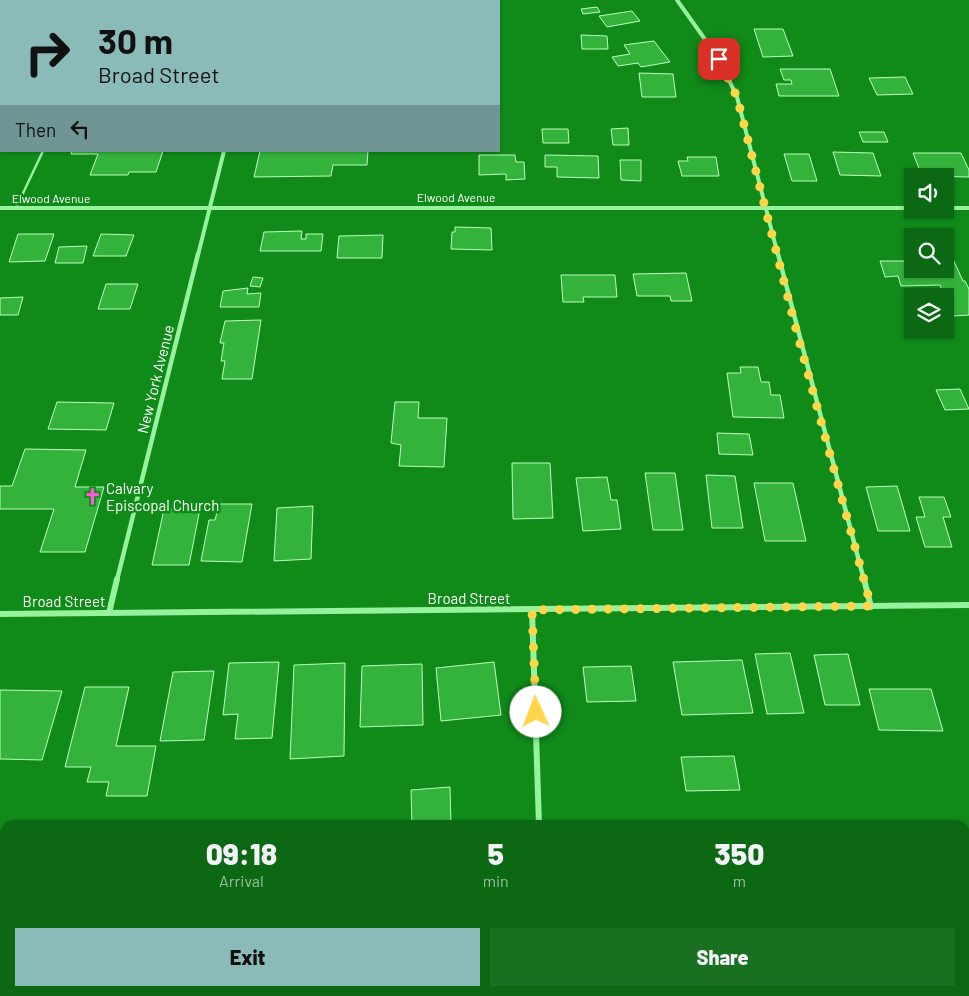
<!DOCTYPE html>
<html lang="en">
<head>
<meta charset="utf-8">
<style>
  :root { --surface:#0c6813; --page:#1a7021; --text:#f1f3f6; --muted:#9abea0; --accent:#8bbbb9 }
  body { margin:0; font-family:Barlow,sans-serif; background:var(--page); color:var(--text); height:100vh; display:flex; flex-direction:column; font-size:19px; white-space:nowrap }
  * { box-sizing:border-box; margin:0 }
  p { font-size:16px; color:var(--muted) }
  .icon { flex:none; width:28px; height:28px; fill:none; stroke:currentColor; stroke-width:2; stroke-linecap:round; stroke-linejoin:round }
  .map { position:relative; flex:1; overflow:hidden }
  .sheet { position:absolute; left:0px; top:820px; width:970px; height:176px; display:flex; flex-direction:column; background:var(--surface); border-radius:15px 15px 0 0; box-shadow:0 1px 4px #0004 }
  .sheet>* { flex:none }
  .banner { position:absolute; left:0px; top:0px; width:500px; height:152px; box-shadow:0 1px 4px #0004; background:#8bbbb9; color:#111; overflow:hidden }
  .controls { position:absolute; left:904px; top:168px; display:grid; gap:10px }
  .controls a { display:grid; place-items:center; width:50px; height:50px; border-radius:0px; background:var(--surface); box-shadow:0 1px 4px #0004; font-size:25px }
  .pin { position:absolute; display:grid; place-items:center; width:42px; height:42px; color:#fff; margin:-21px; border-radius:10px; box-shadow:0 2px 8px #0006 }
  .me { position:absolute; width:55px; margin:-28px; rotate:358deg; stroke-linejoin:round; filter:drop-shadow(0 0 4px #0008) }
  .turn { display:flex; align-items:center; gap:18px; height:105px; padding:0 15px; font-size:22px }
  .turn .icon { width:65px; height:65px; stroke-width:2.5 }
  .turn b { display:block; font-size:35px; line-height:42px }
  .then { display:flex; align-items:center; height:48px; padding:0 15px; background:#0003; gap:10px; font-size:19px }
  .eta { display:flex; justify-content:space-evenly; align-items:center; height:85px; text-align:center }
  .eta b { font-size:30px; font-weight:800; line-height:35px }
  .action { display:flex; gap:10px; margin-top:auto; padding:10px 15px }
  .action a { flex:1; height:58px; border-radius:0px; background:var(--accent); color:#111; font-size:20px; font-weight:800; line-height:58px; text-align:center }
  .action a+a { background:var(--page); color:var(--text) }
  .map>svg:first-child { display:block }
  .building { fill:#34b33c; stroke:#bdfdc1 }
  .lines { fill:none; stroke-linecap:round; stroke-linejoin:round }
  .service { stroke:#96f29c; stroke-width:2.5 }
  .minor-far2 { stroke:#96f29c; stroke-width:4 }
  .minor-far1 { stroke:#96f29c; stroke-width:4.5 }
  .minor { stroke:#96f29c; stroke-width:6 }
  .route { stroke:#ffd54a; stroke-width:9; stroke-dasharray:0 16.2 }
  .labels { text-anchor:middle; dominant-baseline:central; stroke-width:5; stroke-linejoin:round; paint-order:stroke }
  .far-street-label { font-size:12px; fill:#fff; stroke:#108b19 }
  .street-label { font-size:15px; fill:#fff; stroke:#108b19 }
  .poi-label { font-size:15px; fill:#fff; stroke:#108b19; text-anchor:start }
</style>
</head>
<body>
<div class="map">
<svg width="969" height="996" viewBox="0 0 969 996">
  <rect width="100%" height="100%" fill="#108b19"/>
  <path class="building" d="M 597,7 L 600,12 L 583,14 L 581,9 Z
    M 632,11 L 640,21 L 607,27 L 599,16 Z
    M 754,29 L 783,29 L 793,56 L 763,57 Z
    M 581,35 L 607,36 L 608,49 L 582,49 Z
    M 654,41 L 670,62 L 641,67 L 638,63 L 618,66 L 612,57 L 630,54 L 624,45 Z
    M 780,69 L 830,69 L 839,96 L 779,96 L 776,84 L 792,84 L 791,80 L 784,80 Z
    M 639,73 L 673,74 L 676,97 L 642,97 Z
    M 905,77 L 913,94 L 877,95 L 869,78 Z
    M 628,128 L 629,145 L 613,145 L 611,129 Z
    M 542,129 L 568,129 L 569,143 L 543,143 Z
    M 859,132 L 884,132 L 888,142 L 863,142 Z
    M 72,151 L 163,151 L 156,172 L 129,172 L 128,175 L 90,175 L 98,154 L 71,154 Z
    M 260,151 L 368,151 L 367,165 L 333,165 L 331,176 L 254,177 Z
    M 833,152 L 873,153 L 881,176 L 840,175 Z
    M 913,153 L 961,153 L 969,170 L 969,177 L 922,176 Z
    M 784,154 L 809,154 L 817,181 L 792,181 Z
    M 479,155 L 515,155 L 516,162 L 524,162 L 525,179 L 506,180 L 506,174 L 479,175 Z
    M 545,155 L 598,156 L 599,178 L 557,177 L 557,167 L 545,167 Z
    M 687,157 L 716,157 L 719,176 L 682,176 L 678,161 L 688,161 Z
    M 620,160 L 641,160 L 641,181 L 621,180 Z
    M 455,227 L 491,228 L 492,250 L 451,249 L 452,232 L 455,232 Z
    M 302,231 L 301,239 L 306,239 L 306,234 L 323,234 L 321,251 L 260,251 L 264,232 Z
    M 18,234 L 54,234 L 45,261 L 9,262 Z
    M 101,234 L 134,235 L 126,256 L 93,256 Z
    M 383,235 L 382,258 L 337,258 L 339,236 Z
    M 87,246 L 83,263 L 55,263 L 59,247 Z
    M 945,255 L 951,255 L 963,281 L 965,281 L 969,289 L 969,315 L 953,316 L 940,285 L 901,286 L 898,276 L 885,277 L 880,261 L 912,261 L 912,269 L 945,269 Z
    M 686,273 L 692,301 L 671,301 L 670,296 L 637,296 L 633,274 Z
    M 561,275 L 615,275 L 617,297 L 583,297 L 584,302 L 563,302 Z
    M 253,277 L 263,278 L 260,287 L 250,286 Z
    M 106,284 L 138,284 L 130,309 L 98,309 Z
    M 248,288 L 247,294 L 261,293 L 259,307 L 220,307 L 223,291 Z
    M 23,297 L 18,315 L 0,315 L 0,298 Z
    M 261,320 L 252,379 L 222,379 L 225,361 L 221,361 L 224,343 L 220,343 L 225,321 Z
    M 740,367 L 758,367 L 761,382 L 769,382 L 771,395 L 780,395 L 784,418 L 733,417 L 727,373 L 741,373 Z
    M 960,389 L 969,409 L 945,410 L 936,390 Z
    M 57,402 L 114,403 L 106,430 L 48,429 Z
    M 395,402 L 419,402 L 418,418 L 447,418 L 444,467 L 399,466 L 401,445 L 391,443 Z
    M 717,433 L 749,434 L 753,455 L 719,454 Z
    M 25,449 L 86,450 L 75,487 L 104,487 L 85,552 L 40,552 L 54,509 L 0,509 L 0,486 L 12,486 Z
    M 512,463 L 550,463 L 553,518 L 513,519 Z
    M 645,473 L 675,473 L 683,530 L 653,530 Z
    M 706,475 L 735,476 L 743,528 L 712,528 Z
    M 607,477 L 611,500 L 617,500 L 621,529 L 583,531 L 576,478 Z
    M 754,483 L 793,483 L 806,541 L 765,541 Z
    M 897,486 L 910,531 L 878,531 L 866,487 Z
    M 919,497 L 944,497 L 951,517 L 943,517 L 952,547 L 925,547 L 916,517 L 925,517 Z
    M 219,504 L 252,504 L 242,562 L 201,561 L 209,520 L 215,520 Z
    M 313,506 L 311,559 L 274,561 L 277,508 Z
    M 164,509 L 200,509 L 189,565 L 152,565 Z
    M 790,653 L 804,713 L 767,714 L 755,654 Z
    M 848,654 L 860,705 L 825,705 L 814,655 Z
    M 742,660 L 753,713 L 682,715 L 673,662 Z
    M 279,662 L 272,738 L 235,739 L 238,714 L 223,715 L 229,663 Z
    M 494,662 L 501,715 L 441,721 L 436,668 Z
    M 345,663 L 344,756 L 290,759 L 294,665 Z
    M 422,664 L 423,725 L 360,727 L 362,666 Z
    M 631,666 L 636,701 L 587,702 L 583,667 Z
    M 214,671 L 204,740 L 160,741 L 173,672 Z
    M 85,687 L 129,687 L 116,746 L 156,746 L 147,796 L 106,796 L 109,782 L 87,782 L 91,767 L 65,767 Z
    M 869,689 L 931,689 L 943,731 L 879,730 Z
    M 0,690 L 62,691 L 42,760 L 0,759 Z
    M 734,756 L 740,790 L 686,791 L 681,757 Z
    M 450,787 L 451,825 L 412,825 L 411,790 Z
    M 0,854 L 5,854 L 5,888 L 0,888 Z
    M 5,965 L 5,991 L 78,991 L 77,996 L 0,996 L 0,982 Z"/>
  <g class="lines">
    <path class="service" d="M 16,208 L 43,151"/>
    <path class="minor-far2" d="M 677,0 L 719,59 L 737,97 L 778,255
      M 0,208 L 912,208
      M 945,208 L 969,208
      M 198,255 L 224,151"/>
    <path class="minor-far1" d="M 778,254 L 864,580
      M 117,580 L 198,254"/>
    <path class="minor" d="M 864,579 L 871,607
      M 532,610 L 539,825
      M 109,613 L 117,579
      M 0,614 L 969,605
      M 545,991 L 545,996"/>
  </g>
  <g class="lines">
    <path class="route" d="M 536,712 L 532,610 L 871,606 L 796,329 L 737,97 L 719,59"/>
  </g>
  <defs>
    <symbol id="church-bare" viewBox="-9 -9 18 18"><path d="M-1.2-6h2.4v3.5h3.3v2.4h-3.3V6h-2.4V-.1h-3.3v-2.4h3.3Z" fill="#ff57da" stroke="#108b19" stroke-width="2.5" paint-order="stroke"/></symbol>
  </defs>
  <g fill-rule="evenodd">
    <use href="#church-bare" x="80" y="484" width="25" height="25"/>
  </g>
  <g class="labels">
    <g class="far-street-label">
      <text x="456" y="197">Elwood Avenue</text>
      <text x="51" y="198">Elwood Avenue</text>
    </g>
    <g class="street-label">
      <text transform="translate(155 379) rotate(-76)">New York Avenue</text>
      <text x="469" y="598">Broad Street</text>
      <text x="64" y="601">Broad Street</text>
    </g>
    <g class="poi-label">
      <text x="106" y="488">Calvary<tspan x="106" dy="17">Episcopal Church</tspan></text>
    </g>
  </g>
</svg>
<div class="controls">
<a><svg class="icon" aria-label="sound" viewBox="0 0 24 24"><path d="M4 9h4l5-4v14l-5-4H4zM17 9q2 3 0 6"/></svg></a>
<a><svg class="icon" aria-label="search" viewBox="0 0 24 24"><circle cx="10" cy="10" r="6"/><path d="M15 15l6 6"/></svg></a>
<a><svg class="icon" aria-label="layers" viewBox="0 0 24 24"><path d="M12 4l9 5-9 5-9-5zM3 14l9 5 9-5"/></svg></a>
</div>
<div class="pin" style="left:719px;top:59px;background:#d93025"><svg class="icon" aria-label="arrive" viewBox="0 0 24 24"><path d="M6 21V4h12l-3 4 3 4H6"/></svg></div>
<svg class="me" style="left:536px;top:712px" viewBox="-20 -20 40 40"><circle r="19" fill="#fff"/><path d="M0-13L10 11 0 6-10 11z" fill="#ffd54a"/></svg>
<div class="banner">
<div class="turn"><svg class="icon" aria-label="right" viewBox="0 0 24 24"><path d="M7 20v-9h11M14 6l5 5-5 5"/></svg><div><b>30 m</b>Broad Street</div></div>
<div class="then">Then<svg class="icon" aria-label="left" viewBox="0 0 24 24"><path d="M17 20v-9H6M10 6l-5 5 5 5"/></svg></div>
</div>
<section class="sheet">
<div class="eta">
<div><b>09:18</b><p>Arrival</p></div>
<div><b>5</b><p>min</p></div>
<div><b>350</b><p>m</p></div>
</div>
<div class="action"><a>Exit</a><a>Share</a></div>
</section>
</div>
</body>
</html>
